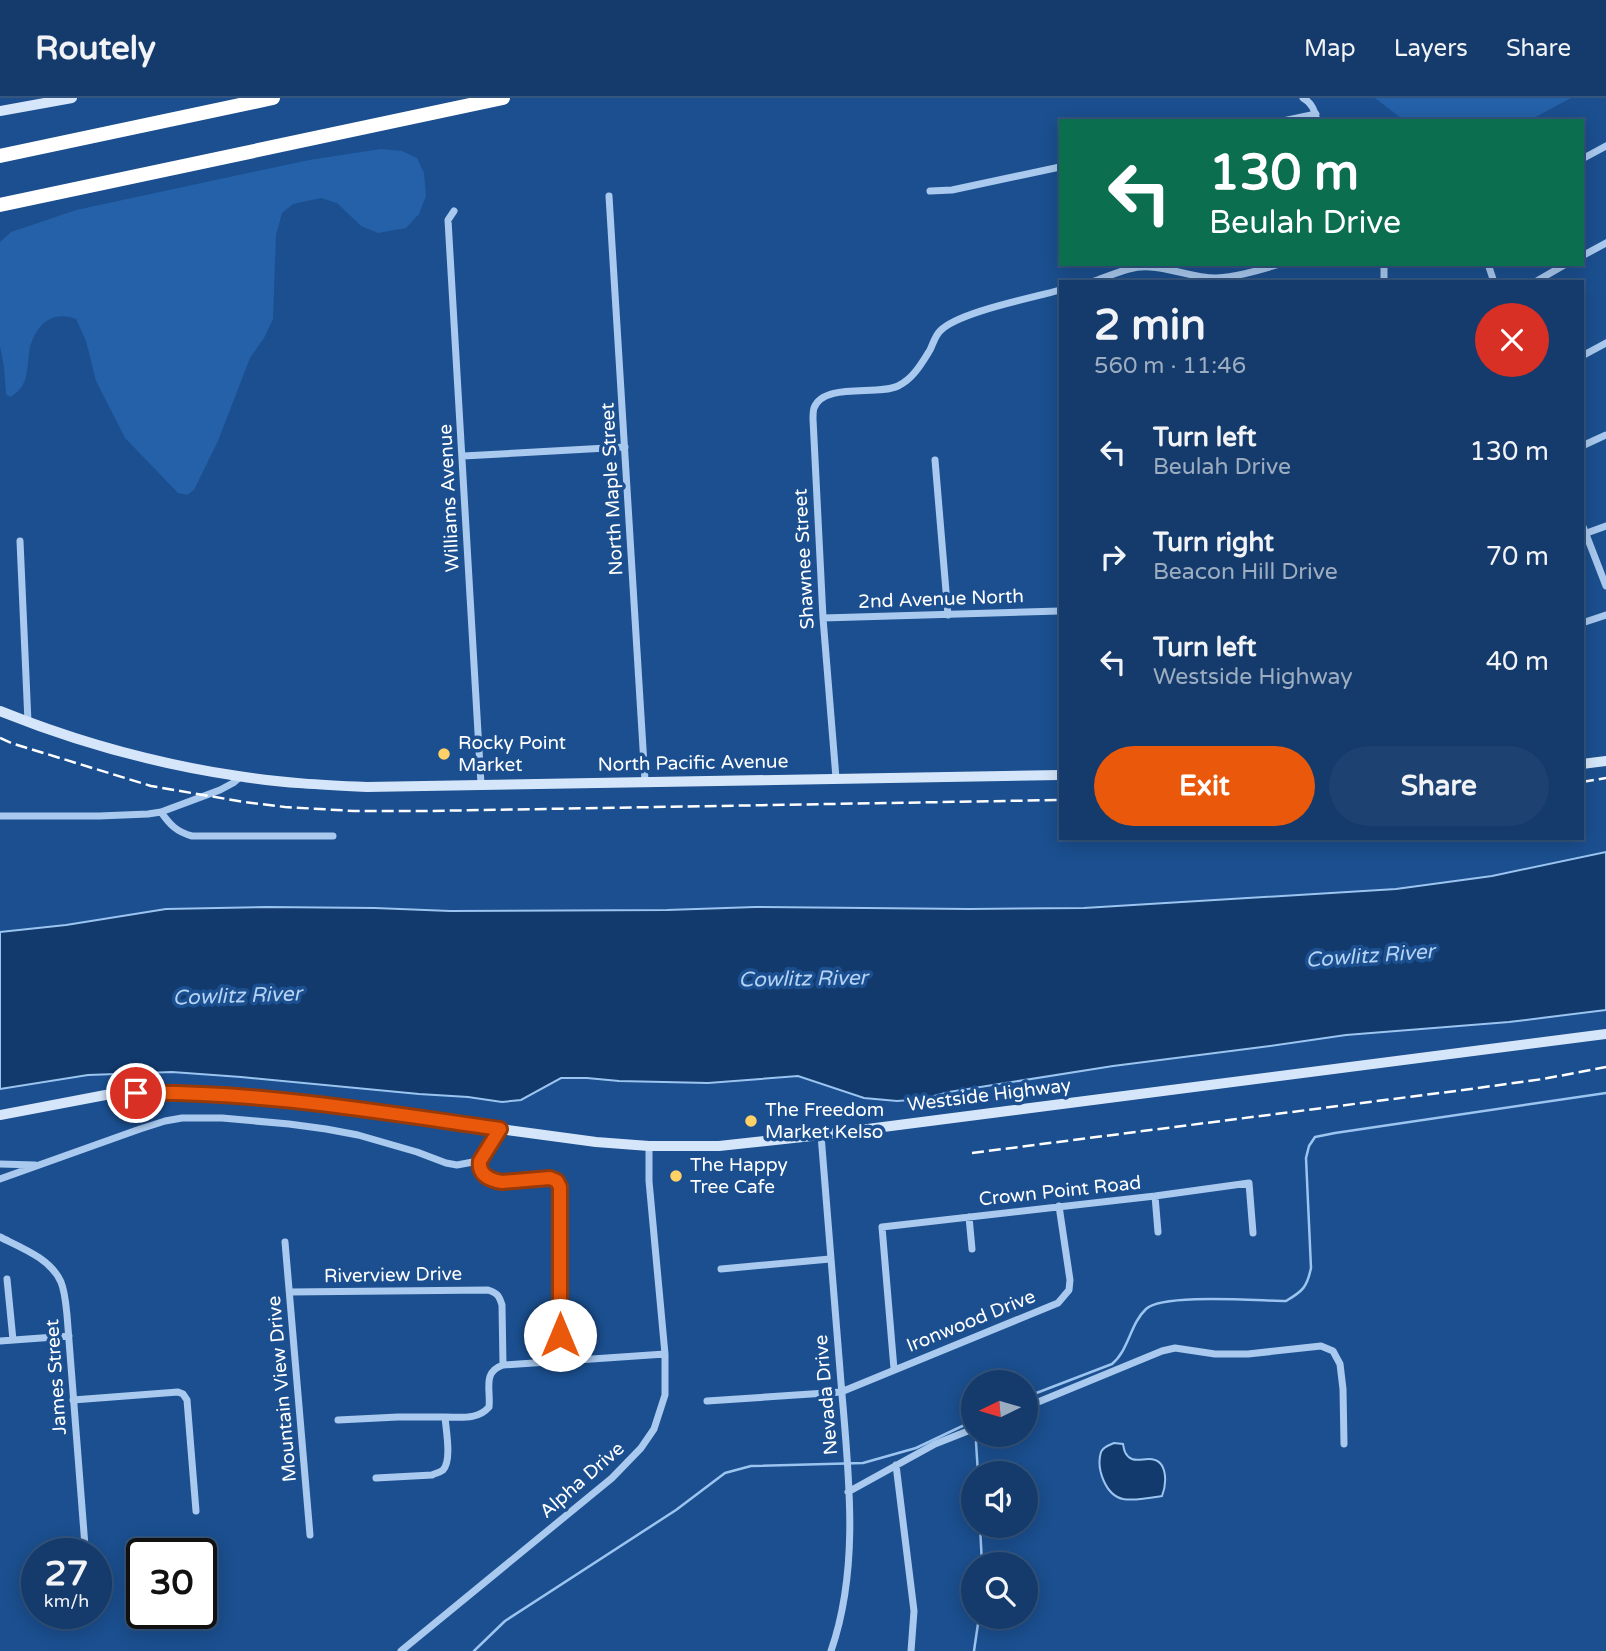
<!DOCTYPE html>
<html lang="en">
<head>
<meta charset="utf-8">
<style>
  :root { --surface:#143b6b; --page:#1d4271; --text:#f1f3f6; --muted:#9dadc1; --line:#33557e; --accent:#ea580c }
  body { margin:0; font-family:"Varela Round",sans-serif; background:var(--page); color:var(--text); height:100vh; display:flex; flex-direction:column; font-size:26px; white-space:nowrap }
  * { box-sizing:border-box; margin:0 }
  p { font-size:23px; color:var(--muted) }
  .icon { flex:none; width:38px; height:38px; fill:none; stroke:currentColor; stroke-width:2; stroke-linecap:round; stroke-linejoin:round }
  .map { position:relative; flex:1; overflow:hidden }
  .drawer { position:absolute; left:1059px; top:182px; width:525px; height:560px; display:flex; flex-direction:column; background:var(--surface); border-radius:0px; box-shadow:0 4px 18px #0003,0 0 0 2px var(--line) }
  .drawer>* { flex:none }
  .guide { position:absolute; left:1059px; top:21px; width:525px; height:147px; border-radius:0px; box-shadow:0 4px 18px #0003,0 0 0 2px var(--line); background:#0b6e4f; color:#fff; overflow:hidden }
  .needle { width:46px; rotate:265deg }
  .buttons { position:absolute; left:961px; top:1272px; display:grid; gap:14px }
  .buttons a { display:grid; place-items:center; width:77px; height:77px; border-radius:50%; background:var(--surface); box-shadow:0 4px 18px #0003,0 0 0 2px var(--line); font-size:35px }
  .speed { position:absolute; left:21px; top:1440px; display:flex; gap:14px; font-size:35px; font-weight:700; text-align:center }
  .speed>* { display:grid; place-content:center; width:91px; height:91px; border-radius:50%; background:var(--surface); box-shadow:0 4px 18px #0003,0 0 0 2px var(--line); line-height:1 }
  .speed small { font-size:18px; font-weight:400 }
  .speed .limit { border:4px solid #111; border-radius:10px; background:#fff; color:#111 }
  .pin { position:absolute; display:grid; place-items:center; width:60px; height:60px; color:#fff; margin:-30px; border:4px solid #fff; border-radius:50%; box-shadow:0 2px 7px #0007 }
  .me { position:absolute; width:77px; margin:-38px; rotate:0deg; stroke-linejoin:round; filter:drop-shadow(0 0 5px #0008) }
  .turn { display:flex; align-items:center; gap:24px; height:147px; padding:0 35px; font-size:32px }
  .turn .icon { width:91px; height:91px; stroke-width:2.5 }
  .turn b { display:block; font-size:49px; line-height:60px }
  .round { display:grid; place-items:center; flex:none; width:74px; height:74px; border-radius:37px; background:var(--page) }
  .head { display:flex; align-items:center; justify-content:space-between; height:119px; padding:0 35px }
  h1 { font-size:42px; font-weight:700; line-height:52px }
  .cta { display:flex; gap:14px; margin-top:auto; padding:14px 35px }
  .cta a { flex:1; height:80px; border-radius:42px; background:var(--accent); color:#fff; font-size:28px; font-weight:700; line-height:80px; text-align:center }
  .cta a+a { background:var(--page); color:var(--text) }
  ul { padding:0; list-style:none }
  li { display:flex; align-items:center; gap:21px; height:105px; padding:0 35px }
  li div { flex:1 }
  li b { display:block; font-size:26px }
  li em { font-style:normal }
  header { display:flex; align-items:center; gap:42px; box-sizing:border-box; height:98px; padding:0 35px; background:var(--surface); border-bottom:2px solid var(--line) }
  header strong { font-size:33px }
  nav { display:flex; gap:38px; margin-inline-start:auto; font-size:24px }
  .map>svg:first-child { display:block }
  .green { fill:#2461a8 }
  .water { fill:#123a6d; stroke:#9cc4f0; stroke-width:2 }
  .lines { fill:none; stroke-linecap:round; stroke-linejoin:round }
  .stream { stroke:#9cc4f0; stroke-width:2.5 }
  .street { stroke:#a9c9ee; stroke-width:7 }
  .secondary { stroke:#d6e6fa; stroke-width:10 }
  .highway { stroke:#fff; stroke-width:14 }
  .rail { stroke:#fff; stroke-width:2.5; stroke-dasharray:12 5; stroke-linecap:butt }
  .route-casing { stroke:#983908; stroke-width:18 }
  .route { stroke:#ea580c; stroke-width:12 }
  .poi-dot { fill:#ffd166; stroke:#1b4f8f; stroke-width:2.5 }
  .labels { text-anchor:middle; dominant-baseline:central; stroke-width:7; stroke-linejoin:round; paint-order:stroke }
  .street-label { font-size:19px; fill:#fff; stroke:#1b4f8f }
  .poi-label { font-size:19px; fill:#fff; stroke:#1b4f8f; text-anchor:start }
  .water-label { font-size:21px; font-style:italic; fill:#b5d3f5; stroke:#1b4f8f }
</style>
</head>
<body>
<header>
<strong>Routely</strong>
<nav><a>Map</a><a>Layers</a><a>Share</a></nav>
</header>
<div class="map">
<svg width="1606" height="1553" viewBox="0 0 1606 1553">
  <rect width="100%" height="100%" fill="#1b4f8f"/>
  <path class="green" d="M 1375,0 L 1571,0 L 1528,23 L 1405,23 Z
    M 381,51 L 402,53 L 417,60 L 424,75 L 426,98 L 419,116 L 406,130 L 378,135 L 361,128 L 337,105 L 321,100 L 293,106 L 282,115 L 276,137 L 273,221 L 264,240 L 250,260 L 218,343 L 194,392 L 187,397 L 178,395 L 125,340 L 96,283 L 86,243 L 76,221 C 52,212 37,226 30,249 C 28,260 28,272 25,282 C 22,290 17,295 10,299 L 6,296 L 4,269 L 0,248 L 0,144 L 11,134 L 76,112 L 309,62 Z"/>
  <path class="water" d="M 1606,754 L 1606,912 L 1509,924 L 1346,937 L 1270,948 L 1113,968 L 949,994 L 923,1001 L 897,1003 L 864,1000 L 798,978 L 708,985 L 619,983 L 587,980 L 561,980 L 521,1002 L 502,1004 L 468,999 L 419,996 L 241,979 L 172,974 L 88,977 L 0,991 L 0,834 L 66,827 L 166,811 L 267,809 L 375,810 L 450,813 L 667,812 L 755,809 L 969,811 L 1084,810 L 1396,791 L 1492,778 Z
    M 1114,1345 L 1123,1346 C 1124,1352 1125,1358 1132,1361 C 1137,1363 1143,1361 1149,1361 C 1168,1361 1167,1385 1162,1398 C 1150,1400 1134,1403 1123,1401 C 1105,1397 1096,1370 1101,1354 C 1103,1349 1109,1347 1114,1345 Z"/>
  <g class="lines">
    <path class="stream" d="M 1026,1299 L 1112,1266 C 1129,1252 1130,1226 1146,1211 C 1163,1195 1260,1203 1286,1203 C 1303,1193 1307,1189 1311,1170 L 1306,1060 L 1309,1048 L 1315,1039 L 1335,1035 L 1606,995
      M 976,1344 L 978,1376
      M 980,1428 L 982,1466
      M 474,1553 L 505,1523 L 676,1412 L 725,1375 L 751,1368 L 863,1365 L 916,1350 L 973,1323
      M 974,1553 L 979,1519"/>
    <path class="street" d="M 1303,0 C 1311,4 1316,14 1317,23
      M 1283,23 L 1316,16
      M 1582,61 L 1606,48
      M 930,93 L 952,92 L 1060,69
      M 609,98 L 645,683
      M 454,113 L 448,122 L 481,686
      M 1582,158 L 1606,145
      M 1384,166 L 1384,184
      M 1488,166 L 1494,184
      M 1092,184 C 1110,178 1131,167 1150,169 C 1172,170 1193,180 1216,180 C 1238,179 1259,172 1280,166
      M 1535,184 L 1566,166
      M 1582,258 L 1606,245
      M 1582,348 L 1606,337
      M 463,358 L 625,349
      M 935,362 L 948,517
      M 1582,426 L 1606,488
      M 1584,436 L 1606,428
      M 20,443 L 28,624
      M 823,520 L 1060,513
      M 1582,525 L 1606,517
      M 836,680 L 823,520 L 813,321 C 813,317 813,313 814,310 C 824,284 877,298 898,288 C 913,281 922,265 930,252 C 933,246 935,238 940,233 C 958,214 1032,200 1060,192
      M 161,714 C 170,727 177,734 192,738 L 333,738
      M 0,718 L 99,718 L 148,716 L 161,714 L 220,692 L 233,685 L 240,679
      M 821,1037 C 827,1115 833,1193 840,1272 C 847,1364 862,1464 831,1553
      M 483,1058 C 479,1066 478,1073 486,1078 C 508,1094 535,1074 553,1081 C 558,1083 558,1085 560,1089 L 560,1262
      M 0,1066 L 35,1067
      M 0,1081 L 140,1031 L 165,1023 L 182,1020 L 222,1020 L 289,1026 L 326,1031 L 358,1037 L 417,1054 L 446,1065 L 457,1067 L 473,1064 L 483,1058 L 500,1031
      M 1155,1098 L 1158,1134
      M 969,1119 L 972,1151
      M 0,1139 C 22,1150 51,1161 61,1184 C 65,1194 66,1207 67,1217 L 85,1448
      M 285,1144 L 310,1437
      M 721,1171 L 830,1161
      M 7,1181 L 13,1242
      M 290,1194 L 488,1192 C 497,1195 499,1197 502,1207 L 503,1267
      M 0,1243 L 69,1238
      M 894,1271 L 882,1129 L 1155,1098 L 1249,1085 L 1253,1135
      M 73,1302 L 178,1294 L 183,1296 L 187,1302 L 196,1413
      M 707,1303 L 841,1294 L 1058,1205 L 1069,1192 L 1070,1182 L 1059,1108
      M 1026,1309 L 1162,1253 L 1175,1250 L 1215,1256 L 1248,1256 L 1321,1248 L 1333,1253 L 1340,1266 L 1343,1291 L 1344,1346
      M 338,1322 L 398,1319 L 445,1319
      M 896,1367 L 914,1513 L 911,1553
      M 376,1380 L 432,1377 C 436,1375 439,1375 443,1372 C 452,1363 446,1332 445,1319 C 461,1319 478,1322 489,1309 C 491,1292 482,1274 503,1267 L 665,1256
      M 848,1394 L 935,1346 L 973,1331
      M 401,1553 L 612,1380 L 641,1350 L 654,1331 L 665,1297 L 665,1256 L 649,1083 L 649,1048"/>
    <path class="secondary" d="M 0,13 L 72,0
      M 0,613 C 77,644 156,666 238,678 C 281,685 324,687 367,689 L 1060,677
      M 1582,666 L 1606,663
      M 0,1017 L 116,995 L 202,996 L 285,1002 L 596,1044 L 649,1048 L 719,1048 L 821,1037 L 1606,936"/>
    <path class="highway" d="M 0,58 L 273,0
      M 0,107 L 503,0"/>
    <path class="rail" d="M 0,640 L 11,645 L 151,688 L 244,704 L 285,709 L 354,713 L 427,713 L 1060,702
      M 1582,684 L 1606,680
      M 972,1055 L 1463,992 L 1543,981 L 1606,969"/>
  </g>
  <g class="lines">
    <defs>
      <path id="route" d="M 136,995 C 258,993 379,1014 500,1031 L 480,1063 C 478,1077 490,1082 502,1084 L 550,1080 L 557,1083 L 560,1089 L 560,1237"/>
    </defs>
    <use href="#route" class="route-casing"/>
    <use href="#route" class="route"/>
  </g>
  <g class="poi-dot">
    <circle cx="444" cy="656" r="7"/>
    <circle cx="751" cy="1023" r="7"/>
    <circle cx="676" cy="1078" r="7"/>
  </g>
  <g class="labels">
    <g class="street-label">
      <text transform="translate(612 391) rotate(-93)">North Maple Street</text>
      <text transform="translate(449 400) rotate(-93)">Williams Avenue</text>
      <text transform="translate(804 461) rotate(-93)">Shawnee Street</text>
      <text transform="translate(941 501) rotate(-2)">2nd Avenue North</text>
      <text transform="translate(693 665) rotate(-1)">North Pacific Avenue</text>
      <text transform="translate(989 997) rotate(-7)">Westside Highway</text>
      <text transform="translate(1060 1093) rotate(-6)">Crown Point Road</text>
      <text transform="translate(393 1177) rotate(-1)">Riverview Drive</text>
      <text transform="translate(971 1223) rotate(-22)">Ironwood Drive</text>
      <text transform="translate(56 1279) rotate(-94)">James Street</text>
      <text transform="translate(282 1291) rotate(-95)">Mountain View Drive</text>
      <text transform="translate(826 1297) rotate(-95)">Nevada Drive</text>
      <text transform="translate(582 1382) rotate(-41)">Alpha Drive</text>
    </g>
    <g class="poi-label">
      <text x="458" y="645">Rocky Point<tspan x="458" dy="22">Market</tspan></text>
      <text x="765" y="1012">The Freedom<tspan x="765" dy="22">Market Kelso</tspan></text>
      <text x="690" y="1067">The Happy<tspan x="690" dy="22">Tree Cafe</tspan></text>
    </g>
    <g class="water-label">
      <text transform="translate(1370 858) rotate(-4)">Cowlitz River</text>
      <text transform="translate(803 881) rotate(-1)">Cowlitz River</text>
      <text transform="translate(237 898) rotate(-2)">Cowlitz River</text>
    </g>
  </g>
</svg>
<div class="buttons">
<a><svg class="needle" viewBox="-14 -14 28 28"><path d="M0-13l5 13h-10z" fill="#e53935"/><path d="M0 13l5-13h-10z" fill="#9dadc1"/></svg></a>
<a><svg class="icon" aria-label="sound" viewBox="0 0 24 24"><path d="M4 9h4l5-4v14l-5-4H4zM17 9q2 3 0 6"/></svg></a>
<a><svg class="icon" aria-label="search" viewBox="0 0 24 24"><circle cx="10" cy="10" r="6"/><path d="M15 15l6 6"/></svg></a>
</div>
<div class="speed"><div>27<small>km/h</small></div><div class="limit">30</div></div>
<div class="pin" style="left:136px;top:995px;background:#d93025"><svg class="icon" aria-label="arrive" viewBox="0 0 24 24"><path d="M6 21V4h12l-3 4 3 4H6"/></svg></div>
<svg class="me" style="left:560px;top:1237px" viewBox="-20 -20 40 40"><circle r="19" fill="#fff"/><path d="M0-13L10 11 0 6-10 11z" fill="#ea580c"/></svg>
<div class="guide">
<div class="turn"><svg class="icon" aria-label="left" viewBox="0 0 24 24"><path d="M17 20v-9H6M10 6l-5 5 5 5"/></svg><div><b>130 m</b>Beulah Drive</div></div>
</div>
<section class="drawer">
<div class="head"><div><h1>2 min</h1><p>560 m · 11:46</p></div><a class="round" style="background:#d93025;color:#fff"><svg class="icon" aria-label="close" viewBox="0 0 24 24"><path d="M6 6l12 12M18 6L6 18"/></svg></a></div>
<ul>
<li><svg class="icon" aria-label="left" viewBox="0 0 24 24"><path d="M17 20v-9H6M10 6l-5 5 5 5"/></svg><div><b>Turn left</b><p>Beulah Drive</p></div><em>130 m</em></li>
<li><svg class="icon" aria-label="right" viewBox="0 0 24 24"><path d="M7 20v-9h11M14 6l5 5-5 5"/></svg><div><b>Turn right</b><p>Beacon Hill Drive</p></div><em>70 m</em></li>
<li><svg class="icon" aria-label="left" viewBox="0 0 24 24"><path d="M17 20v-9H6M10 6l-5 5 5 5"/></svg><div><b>Turn left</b><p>Westside Highway</p></div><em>40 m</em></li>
</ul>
<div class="cta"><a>Exit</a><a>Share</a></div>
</section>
</div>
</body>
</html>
